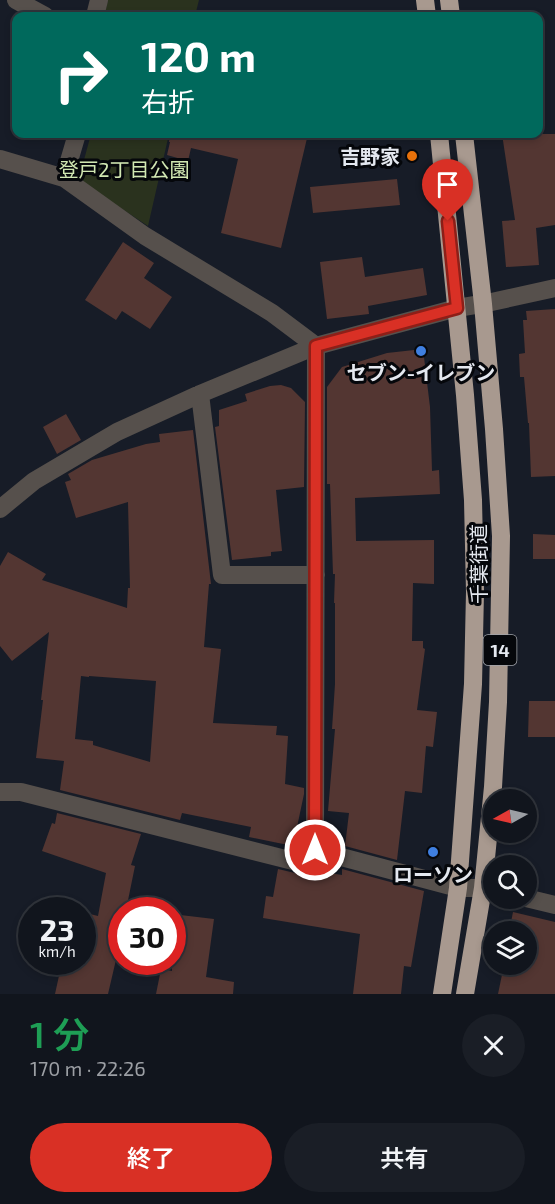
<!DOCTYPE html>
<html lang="ja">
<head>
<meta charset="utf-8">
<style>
  :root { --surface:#11151d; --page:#1a1e26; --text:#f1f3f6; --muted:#9c9fa4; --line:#30343b; --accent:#d93025 }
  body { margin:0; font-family:"Exo 2","Noto Sans JP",sans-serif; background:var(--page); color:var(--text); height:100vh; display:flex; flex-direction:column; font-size:22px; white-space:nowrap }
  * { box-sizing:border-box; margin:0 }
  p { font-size:20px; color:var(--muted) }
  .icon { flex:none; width:33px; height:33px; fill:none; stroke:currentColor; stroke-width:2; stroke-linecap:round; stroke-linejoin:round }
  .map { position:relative; height:994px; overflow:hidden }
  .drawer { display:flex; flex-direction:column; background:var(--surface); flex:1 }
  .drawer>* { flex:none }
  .hud { position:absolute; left:12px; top:12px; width:531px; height:126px; border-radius:12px; box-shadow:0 3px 9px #0003,0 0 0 2px var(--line); background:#00695c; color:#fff; overflow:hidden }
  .needle { width:39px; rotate:262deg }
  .buttons { position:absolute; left:483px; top:789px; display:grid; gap:12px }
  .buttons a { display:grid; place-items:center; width:54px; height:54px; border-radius:50%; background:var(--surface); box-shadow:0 3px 9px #0003,0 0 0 2px var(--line); font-size:30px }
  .speed { position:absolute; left:18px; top:897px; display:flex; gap:12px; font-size:30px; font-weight:700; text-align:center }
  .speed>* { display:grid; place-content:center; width:78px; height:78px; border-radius:50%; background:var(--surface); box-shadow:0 3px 9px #0003,0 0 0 2px var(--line); line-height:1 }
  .speed small { font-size:15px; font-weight:400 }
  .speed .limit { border:9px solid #d22; background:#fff; color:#111 }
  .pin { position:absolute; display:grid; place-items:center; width:51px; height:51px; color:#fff; margin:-62px -26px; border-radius:50% 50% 50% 0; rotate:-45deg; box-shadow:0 0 6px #0007 }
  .pin .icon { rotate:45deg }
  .me { position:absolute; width:66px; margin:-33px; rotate:0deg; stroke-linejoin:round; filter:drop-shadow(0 0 4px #0008) }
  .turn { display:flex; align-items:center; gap:21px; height:126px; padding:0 30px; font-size:27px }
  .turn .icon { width:78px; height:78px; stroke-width:2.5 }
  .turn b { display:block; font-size:42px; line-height:51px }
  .round { display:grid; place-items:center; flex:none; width:63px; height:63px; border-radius:32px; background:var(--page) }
  .summary { display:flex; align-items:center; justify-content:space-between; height:102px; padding:0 30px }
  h1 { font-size:36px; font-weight:600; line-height:45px; color:#1e9e55 }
  .button { display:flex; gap:12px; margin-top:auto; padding:12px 30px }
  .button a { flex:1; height:69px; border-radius:36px; background:var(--accent); color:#fff; font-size:24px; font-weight:600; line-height:69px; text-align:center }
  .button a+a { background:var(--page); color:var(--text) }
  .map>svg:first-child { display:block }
  .green { fill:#2a321e }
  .building { fill:#533632; fill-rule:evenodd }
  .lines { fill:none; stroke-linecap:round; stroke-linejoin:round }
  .minor { stroke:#56504c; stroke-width:18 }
  .highway { stroke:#a8998f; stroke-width:18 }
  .route-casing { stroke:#8d1f18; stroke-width:15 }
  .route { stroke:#d93025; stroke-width:10 }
  .food-dot { fill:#e8710a; stroke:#05070b; stroke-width:2 }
  .shop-dot { fill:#3f7fe0; stroke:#05070b; stroke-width:2 }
  .labels { text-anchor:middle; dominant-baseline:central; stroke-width:6; stroke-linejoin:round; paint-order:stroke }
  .shield { fill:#05070b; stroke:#a1a4ab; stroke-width:1.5 }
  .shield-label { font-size:18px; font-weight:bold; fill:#e4e8ef }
  .poi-label { font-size:20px; font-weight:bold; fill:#e4e8ef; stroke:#05070b }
  .park-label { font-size:20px; fill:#d1e7b2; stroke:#05070b }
  .street-label { font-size:20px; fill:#e4e8ef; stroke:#05070b }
</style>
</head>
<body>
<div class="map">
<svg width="555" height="994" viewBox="0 0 555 994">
  <rect width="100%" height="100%" fill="#171c27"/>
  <path class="green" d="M 108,0 L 199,0 L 195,16 L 104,16 Z
    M 91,134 L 169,134 L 148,226 L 84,184 L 81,171 Z"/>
  <path class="building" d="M 170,134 L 308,134 L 281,248 L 221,233 L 238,159 L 191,148 L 188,161 L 167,155 L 170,142 L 169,142 Z
    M 502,134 L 555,134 L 555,225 L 536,228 L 539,265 L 506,267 L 502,221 L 515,220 Z
    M 397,179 L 400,205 L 313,213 L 310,187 Z
    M 123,242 L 154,263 L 144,278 L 172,297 L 150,329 L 122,311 L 116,320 L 85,300 Z
    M 362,257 L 365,277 L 423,268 L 427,295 L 368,306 L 369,314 L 327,319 L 320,262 Z
    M 555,309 L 555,476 L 531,477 L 529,423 L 528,423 L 524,377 L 520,377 L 519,354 L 525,353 L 523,320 L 527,320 L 526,311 Z
    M 423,349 L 430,407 L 432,471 L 439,470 L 440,494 L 355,498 L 356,541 L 434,540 L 434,584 L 413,583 L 412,641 L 423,641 L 423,648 L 425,649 L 417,710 L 437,712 L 433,747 L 426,746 L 422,793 L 405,791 L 397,860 L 345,846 L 349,813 L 328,811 L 335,729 L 332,729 L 335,684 L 335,603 L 334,603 L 335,574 L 333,574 L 330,484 L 327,484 L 327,387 L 342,367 L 387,353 Z
    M 281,385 L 291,388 L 305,402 L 304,487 L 276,490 L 282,551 L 271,552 L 271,556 L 232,560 L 215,427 L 219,426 L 219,410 L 247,401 L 245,394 L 270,386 Z
    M 66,414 L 81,440 L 57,454 L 43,427 Z
    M 193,430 L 211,584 L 209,584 L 204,647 L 221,649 L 213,723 L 277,726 L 276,735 L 288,736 L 285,784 L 304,788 L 304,794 L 293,846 L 249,837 L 251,827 L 182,813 L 180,820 L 60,790 L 64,761 L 36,758 L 43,700 L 41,700 L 49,632 L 12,661 L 0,646 L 0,566 L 8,552 L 46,574 L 42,580 L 127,608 L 128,588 L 130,588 L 128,502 L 76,518 L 65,482 L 71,480 L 68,474 L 92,460 L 146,444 L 160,442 L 159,434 ZM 81,676 L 89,677 L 89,676 L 156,681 L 150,762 L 93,745 L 93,741 L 75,739 Z
    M 533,534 L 555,535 L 555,559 L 533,559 Z
    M 529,701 L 555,701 L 555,737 L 528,737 Z
    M 57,813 L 141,834 L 131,865 L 135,866 L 126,910 L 122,910 L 122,934 L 108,994 L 55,994 L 62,962 L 82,962 L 82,932 L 85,920 L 89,921 L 90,914 L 98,916 L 106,873 L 42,851 L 52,823 L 55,824 Z
    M 278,869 L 295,873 L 299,873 L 306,869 L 342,875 L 342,869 L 424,891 L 411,967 L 404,966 L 401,994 L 353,994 L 360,934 L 263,918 L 266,896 L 273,897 Z
    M 513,912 L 555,922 L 555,994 L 498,994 L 504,965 L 503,964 L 526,964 L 526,932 L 509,932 Z
    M 172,914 L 214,919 L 206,977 L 234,982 L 233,994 L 156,994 L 161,969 L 172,971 Z"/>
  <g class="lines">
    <path class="minor" d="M 16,0 L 45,16
      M 95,16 L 99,0
      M 77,134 L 64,178 L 145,236 L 272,313 L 316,346 L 315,850
      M 0,159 L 64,178
      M 200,394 L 222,575 L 316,575
      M 0,509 L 34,481 L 117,432 L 200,394 L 316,346 L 457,308 L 487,303 L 555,288
      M 0,792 L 21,792 L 297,862 L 315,850 L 458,888 L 483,888 L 494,891
      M 526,898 L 555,905"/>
    <path class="highway" d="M 425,0 L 427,16
      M 449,0 L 451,16
      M 439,134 L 465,395 L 473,500 L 475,592 L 473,684 L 458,888 L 442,994
      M 464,134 L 483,304 L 494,429 L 501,536 L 498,702 L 493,787 L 483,888 L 465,994"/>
  </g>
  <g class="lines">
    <defs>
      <path id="route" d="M 315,850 L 316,346 L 457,308 L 448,221"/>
    </defs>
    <use href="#route" class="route-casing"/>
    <use href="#route" class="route"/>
  </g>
  <circle class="food-dot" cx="412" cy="156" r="6"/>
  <g class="shop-dot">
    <circle cx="421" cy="351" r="6"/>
    <circle cx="433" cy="852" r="6"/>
  </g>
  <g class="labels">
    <rect class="shield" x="483.5" y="635" width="33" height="30" rx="4.5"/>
    <g class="shield-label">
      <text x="500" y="650">14</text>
    </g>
    <g class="poi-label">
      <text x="400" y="156" text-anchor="end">吉野家</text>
      <text x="421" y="372">セブン-イレブン</text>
      <text x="433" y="874">ローソン</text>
    </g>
    <g class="park-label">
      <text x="124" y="169">登戸2丁目公園</text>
    </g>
    <g class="street-label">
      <text transform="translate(478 564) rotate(-90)">千葉街道</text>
    </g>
  </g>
</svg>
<div class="buttons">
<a><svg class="needle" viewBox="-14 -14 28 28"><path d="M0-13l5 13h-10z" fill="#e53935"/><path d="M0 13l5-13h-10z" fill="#9c9fa4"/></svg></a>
<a><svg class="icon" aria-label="search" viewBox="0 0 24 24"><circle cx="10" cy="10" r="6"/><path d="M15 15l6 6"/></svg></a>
<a><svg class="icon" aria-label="layers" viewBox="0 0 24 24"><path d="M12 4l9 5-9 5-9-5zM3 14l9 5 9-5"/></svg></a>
</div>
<div class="speed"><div>23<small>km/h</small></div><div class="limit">30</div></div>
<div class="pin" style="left:448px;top:221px;background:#d93025"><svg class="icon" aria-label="arrive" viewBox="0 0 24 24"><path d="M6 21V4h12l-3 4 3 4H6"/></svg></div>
<svg class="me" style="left:315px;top:850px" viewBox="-20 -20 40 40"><circle r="17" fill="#d93025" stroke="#fff" stroke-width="3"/><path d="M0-11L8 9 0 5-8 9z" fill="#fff"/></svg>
<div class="hud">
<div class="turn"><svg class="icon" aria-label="right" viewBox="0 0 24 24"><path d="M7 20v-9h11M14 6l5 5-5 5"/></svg><div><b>120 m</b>右折</div></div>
</div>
</div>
<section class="drawer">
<div class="summary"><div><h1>1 分</h1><p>170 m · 22:26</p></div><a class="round"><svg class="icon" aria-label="close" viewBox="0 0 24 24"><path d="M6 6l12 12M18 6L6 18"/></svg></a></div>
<div class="button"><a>終了</a><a>共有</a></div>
</section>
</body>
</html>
